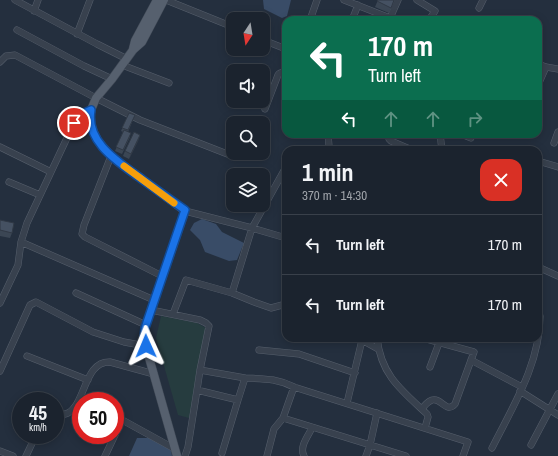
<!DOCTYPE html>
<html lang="en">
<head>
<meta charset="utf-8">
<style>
  :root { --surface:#1b232e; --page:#282f3a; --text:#f1f3f6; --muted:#a0a4aa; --line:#39404a }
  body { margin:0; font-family:"Archivo Narrow",sans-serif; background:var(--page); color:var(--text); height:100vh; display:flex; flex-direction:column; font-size:15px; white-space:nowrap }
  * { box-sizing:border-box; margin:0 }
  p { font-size:13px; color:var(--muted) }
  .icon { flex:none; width:22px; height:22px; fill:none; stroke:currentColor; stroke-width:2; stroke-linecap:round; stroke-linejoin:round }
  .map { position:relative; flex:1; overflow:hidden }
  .sheet { position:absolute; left:282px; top:146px; width:260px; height:196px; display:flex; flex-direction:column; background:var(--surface); border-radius:12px; box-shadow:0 2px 10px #0003,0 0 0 1px var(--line) }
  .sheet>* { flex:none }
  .hud { position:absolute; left:282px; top:16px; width:260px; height:122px; border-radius:12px; box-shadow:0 2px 10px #0003,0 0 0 1px var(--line); background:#0b6e4f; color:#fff; overflow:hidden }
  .needle { width:26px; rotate:192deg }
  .controls { position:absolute; left:226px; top:12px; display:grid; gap:8px }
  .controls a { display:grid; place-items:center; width:44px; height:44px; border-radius:8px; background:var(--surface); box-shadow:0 2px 10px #0003,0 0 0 1px var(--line); font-size:20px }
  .speed { position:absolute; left:12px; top:392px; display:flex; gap:8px; font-size:20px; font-weight:700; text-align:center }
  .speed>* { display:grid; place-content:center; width:52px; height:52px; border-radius:50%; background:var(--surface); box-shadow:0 2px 10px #0003,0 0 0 1px var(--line); line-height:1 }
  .speed small { font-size:10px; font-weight:400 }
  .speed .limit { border:6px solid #d22; background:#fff; color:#111 }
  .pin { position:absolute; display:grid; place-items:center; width:34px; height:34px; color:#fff; margin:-17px; border:2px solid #fff; border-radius:50%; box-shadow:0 1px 4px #0007 }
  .me { position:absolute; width:44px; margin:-22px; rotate:359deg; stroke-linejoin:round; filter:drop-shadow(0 0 3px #0008) }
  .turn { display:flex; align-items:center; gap:14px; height:84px; padding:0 20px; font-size:18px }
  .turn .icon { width:52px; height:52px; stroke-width:2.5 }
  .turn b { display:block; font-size:28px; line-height:34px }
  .lanes { display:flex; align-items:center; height:38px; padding:0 20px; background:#0003; justify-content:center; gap:20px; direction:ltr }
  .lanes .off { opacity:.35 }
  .round { display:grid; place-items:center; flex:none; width:42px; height:42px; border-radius:12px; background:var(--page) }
  .headline { display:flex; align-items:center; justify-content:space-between; height:68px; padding:0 20px }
  h1 { font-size:24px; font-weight:700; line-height:30px }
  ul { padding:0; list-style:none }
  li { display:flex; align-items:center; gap:12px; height:60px; padding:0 20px; border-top:1px solid var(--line) }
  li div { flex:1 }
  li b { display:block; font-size:15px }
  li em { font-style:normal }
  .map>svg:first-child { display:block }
  .green { fill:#263c3f }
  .water { fill:#394c67 }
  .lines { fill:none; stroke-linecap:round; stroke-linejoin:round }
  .minor-casing { stroke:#565f6c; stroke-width:7 }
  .major-casing { stroke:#414a57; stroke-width:9 }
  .minor { stroke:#38414e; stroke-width:6 }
  .major { stroke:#56606e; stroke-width:8 }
  .wall { fill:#3b4654 }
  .shaded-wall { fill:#303945 }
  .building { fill:#455162; stroke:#303945 }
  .route-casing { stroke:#114b97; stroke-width:10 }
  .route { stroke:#1a73e8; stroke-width:7 }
  .slow { stroke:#f59e0b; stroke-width:7 }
</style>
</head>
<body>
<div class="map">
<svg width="558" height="456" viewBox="0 0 558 456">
  <rect width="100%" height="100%" fill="#242f3e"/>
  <path class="green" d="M 161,316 L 197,323 L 206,328 L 189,418 L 178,415 L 156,338 Z"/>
  <path class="water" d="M 263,0 L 291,0 L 287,16 L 282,18 L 264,9 Z
    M 202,219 L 216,224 L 222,232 L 244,243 L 237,260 L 229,261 L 205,252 L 200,240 L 190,230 L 194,223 Z
    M 137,438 L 149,438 L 171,449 L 172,456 L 129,456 Z"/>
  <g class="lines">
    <defs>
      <path id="minor" d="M 15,0 L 97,44 L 127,59
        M 166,0 L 233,27
        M 344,0 L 390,18 L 389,20
        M 417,0 L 435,11 L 429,20
        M 479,8 L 483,0
        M 34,11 L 38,0
        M 390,18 L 398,0
        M 310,20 L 317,0
        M 352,20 L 358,5
        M 17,30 L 84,66 L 112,79
        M 77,34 L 90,0
        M 263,40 L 286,49
        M 0,62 L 6,56 L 15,55 L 96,98 L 140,120 L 235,157
        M 538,64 L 546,67 L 558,69
        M 122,65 L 169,83
        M 538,85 L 546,67
        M 265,109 L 278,75 C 280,72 282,72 286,73
        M 328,134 L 329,146
        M 390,134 L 389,139 L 391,141 L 412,150
        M 440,134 L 442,150
        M 461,134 L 471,138
        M 554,143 L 558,132
        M 0,147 L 51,172
        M 111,156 L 84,225 L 82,234 L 85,237 L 162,276
        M 538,161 L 558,167
        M 9,182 L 40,195
        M 185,211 L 252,228 L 286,238
        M 21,242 L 154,300
        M 538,267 L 558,276
        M 76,293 L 146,325
        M 232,293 L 252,228 L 286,167
        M 0,303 L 18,265 L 21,242 L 27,223 L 51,172 L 74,123 L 82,115 L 91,110
        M 151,310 L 200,320 L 206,323 L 209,326 L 200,370 L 197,390
        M 173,314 L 186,280 L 232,293 L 254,302 L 271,308 L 286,304
        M 377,338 C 381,375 401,390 427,414 L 428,417 L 425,428
        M 360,339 L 378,349
        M 259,350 L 299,354 L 355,373
        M 27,356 L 88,380
        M 471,360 L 522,387
        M 430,367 L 439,343
        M 200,370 L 245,378 L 238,400
        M 0,371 L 30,305 L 36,302 L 93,332 L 124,342 L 146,346
        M 245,378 C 264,379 276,378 294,387
        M 520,391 L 558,415
        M 347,403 L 362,340
        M 422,409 C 424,406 427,402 432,400 C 441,397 446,414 455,404 L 474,352 L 423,338
        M 55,415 C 59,415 64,415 68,413 C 86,403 84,361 110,362 L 154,374
        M 115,416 L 175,449
        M 283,418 L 406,456
        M 115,434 L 122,420
        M 531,445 L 558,394
        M 492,448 C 513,406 540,364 540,316 L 538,315
        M 0,451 L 13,456
        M 26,456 L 36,435
        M 105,456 L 115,435
        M 185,456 L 188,447 L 197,390 L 238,400 L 222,453
        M 267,456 L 274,429 L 283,418 L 294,387 L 468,442 L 463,456
        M 304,456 C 299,447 308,436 312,428
        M 366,456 L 370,445 L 377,413"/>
      <path id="major" d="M 164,0 L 142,42 L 133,50 L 112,79 L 96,98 L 91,110 L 90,118 L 91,127 L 98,141 L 111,156 L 185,211 L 145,328 L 144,340 L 177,456
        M 133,49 L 135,41 L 157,0"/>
    </defs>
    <use href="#minor" class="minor-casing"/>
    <use href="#major" class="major-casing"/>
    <use href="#minor" class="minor"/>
    <use href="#major" class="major"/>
  </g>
  <path class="wall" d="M 378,0 L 395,0 L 389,13 L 375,7 Z
    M 129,113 L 135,115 L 128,132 L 130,137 L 122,154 L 115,151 L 123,132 L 121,131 Z
    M 140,135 L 138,141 L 129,159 L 123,156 L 125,151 Z
    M 0,220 L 12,233 L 10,238 L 0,236 Z"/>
  <path class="shaded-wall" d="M 140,135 L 138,141 L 129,159 L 131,154 Z"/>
  <path class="building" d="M 378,0 L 394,0 L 391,8 L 377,1 Z
    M 129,113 L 135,115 L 128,130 L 122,128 Z
    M 124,130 L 131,133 L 123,150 L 116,147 Z
    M 134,132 L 140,135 L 131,154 L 125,151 Z
    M 0,220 L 14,223 L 12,233 L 0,230 Z"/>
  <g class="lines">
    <defs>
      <path id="route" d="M 74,123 L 82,114 L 91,110 C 85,143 120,163 143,180 C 157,190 171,200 185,210 L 145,328 L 144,340 L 146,346"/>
    </defs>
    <use href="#route" class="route-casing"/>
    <use href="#route" class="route"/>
    <path class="slow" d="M 124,166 L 174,203"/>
  </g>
</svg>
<div class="controls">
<a><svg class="needle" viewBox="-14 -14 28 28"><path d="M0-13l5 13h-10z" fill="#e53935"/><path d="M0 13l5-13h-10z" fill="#a0a4aa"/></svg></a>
<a><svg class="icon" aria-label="sound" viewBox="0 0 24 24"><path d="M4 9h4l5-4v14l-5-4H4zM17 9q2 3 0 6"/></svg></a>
<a><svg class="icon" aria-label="search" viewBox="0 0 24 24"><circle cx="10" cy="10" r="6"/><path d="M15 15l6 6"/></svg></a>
<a><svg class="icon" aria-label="layers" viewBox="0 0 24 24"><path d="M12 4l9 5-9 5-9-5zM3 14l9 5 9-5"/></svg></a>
</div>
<div class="speed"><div>45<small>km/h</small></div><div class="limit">50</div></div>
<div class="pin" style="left:74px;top:123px;background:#d93025"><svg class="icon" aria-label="arrive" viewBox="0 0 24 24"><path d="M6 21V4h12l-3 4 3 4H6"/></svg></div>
<svg class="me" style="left:146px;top:346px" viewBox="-20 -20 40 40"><path d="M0-17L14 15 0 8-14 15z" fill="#1a73e8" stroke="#fff" stroke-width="4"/></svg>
<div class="hud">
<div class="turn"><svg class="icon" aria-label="left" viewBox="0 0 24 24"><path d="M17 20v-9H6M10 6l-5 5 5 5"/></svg><div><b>170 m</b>Turn left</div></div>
<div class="lanes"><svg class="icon" aria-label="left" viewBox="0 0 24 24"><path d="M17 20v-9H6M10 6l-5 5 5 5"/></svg><svg class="icon off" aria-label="ahead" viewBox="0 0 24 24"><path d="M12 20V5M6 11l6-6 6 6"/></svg><svg class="icon off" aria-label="ahead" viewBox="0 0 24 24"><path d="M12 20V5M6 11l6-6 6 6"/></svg><svg class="icon off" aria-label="right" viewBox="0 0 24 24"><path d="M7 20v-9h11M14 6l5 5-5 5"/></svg></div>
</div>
<section class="sheet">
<div class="headline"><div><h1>1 min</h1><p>370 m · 14:30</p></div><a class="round" style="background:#d93025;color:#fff"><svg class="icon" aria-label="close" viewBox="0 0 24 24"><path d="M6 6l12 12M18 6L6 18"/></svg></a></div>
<ul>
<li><svg class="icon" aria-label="left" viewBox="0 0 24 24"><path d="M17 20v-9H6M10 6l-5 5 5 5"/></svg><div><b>Turn left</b></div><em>170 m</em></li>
<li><svg class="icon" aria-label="left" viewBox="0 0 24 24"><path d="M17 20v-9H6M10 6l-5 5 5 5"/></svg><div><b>Turn left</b></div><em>170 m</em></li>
</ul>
</section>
</div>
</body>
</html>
